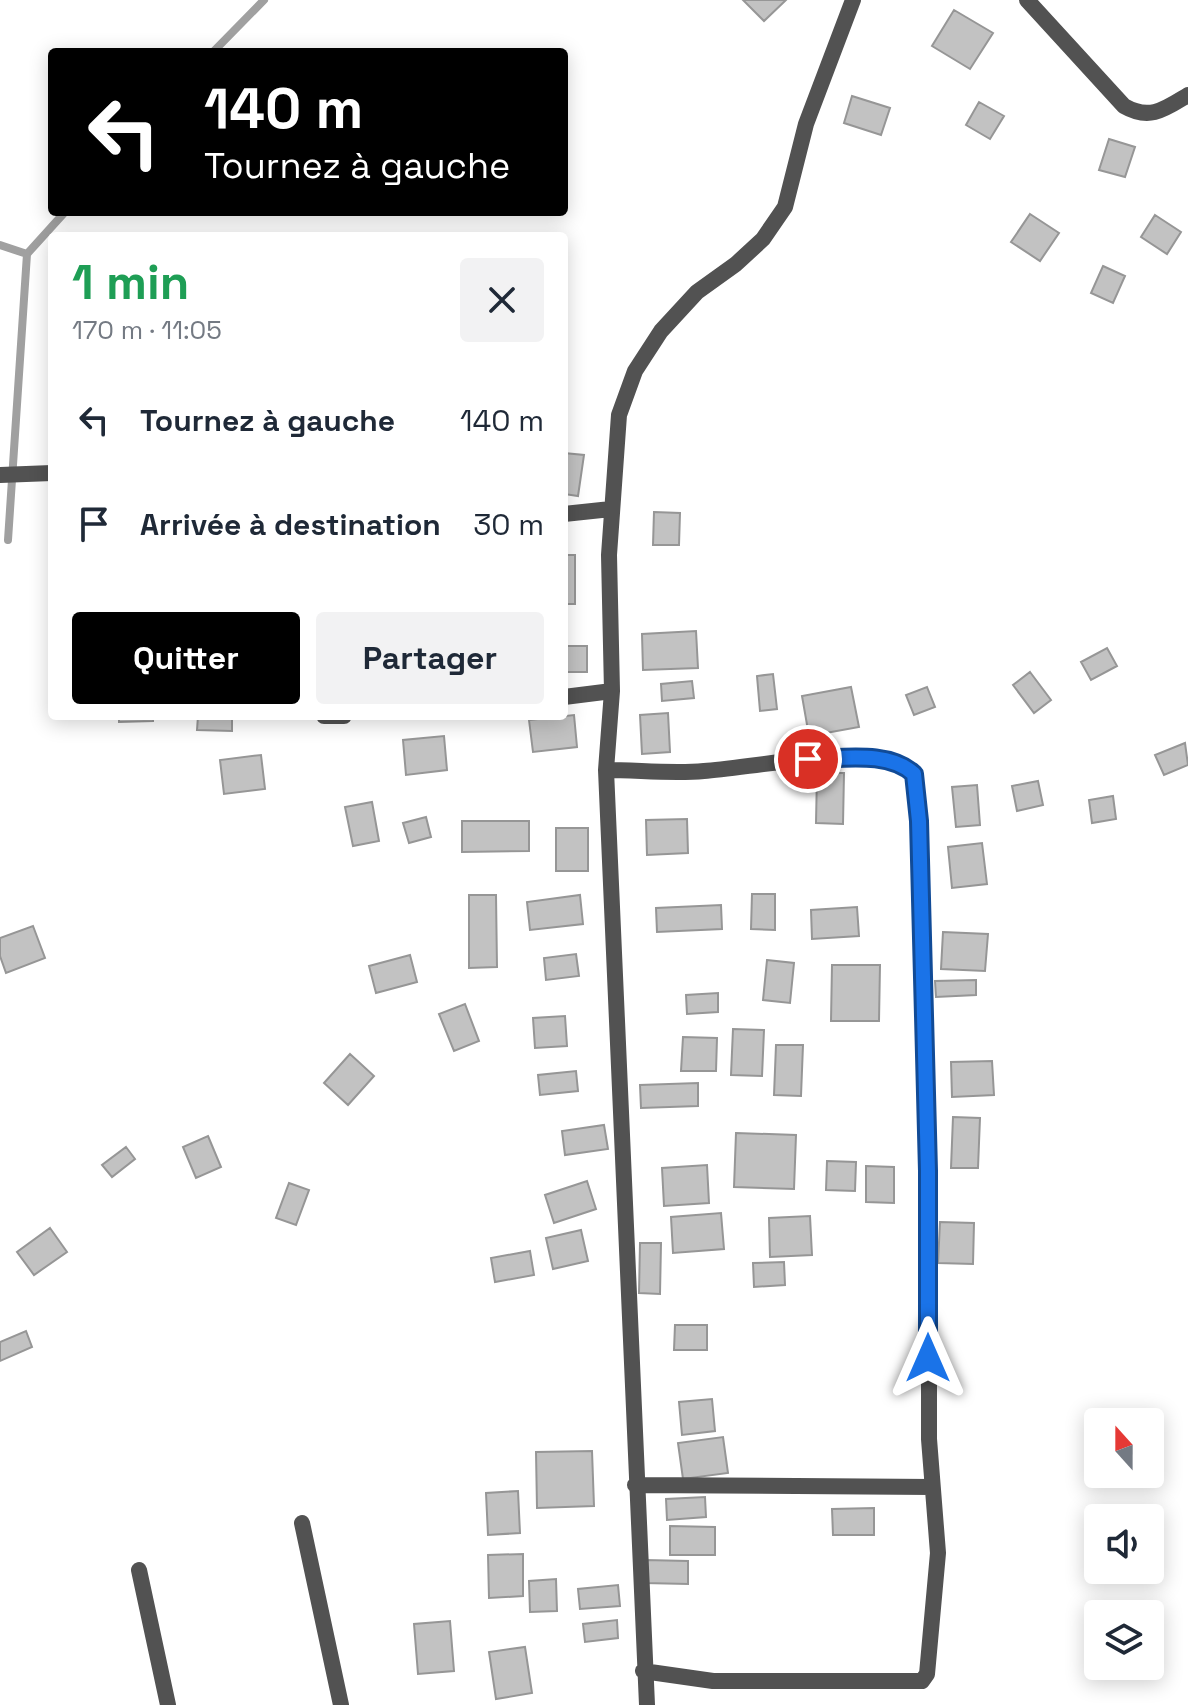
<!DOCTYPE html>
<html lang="fr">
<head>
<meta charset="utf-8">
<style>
  :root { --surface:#fff; --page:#f2f2f3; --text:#1f2937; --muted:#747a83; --accent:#000 }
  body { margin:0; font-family:"Space Grotesk",sans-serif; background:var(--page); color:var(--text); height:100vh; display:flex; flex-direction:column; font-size:30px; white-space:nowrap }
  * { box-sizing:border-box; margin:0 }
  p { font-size:26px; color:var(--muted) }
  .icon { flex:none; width:44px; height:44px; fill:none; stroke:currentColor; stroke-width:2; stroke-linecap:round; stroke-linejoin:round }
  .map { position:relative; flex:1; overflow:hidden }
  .side { position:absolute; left:48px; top:232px; width:520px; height:488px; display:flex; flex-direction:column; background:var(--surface); border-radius:8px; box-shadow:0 4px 20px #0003 }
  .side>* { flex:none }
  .hud { position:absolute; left:48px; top:48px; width:520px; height:168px; border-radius:8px; box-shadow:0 4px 20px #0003; background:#000; color:#fff; overflow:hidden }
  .needle { width:52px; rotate:339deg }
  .controls { position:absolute; left:1084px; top:1408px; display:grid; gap:16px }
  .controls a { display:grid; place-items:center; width:80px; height:80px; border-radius:8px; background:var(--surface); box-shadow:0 4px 20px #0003; font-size:40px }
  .pin { position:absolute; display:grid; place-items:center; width:68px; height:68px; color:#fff; margin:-34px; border:4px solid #fff; border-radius:50%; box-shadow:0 2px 8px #0007 }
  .me { position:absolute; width:88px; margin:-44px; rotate:0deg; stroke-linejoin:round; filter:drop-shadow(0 0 6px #0008) }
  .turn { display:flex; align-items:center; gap:28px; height:168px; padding:0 24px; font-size:36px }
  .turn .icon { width:104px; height:104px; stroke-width:2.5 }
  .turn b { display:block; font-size:56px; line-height:68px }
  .round { display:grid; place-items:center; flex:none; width:84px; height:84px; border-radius:8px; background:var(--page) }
  .summary { display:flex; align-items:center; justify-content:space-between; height:136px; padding:0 24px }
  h1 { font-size:48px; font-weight:600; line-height:60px; color:#1e9e55 }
  .action { display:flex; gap:16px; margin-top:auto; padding:16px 24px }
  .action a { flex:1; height:92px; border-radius:8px; background:var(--accent); color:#fff; font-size:32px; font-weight:600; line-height:92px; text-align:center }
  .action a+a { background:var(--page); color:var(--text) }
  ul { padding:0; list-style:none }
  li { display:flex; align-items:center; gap:24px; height:104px; padding:0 24px }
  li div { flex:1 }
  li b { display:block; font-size:30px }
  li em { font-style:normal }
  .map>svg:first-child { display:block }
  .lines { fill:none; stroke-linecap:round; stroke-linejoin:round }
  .stream { stroke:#a0a0a0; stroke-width:8 }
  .building { fill:#c2c2c2; stroke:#969696; stroke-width:2 }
  .minor { stroke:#525252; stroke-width:16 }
  .route-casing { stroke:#114b97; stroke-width:20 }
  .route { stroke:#1a73e8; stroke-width:14 }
</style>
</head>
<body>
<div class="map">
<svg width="1188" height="1705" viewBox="0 0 1188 1705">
  <rect width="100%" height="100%" fill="#fff"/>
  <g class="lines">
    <path class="stream" d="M 213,52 L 264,0
      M 0,245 L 27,254
      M 8,540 L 27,254 L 65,212"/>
  </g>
  <path class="building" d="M 743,0 L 786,0 L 764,21 Z
    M 954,10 L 993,33 L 970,69 L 932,46 Z
    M 852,96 L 890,108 L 881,135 L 844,123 Z
    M 979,102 L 1004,116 L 990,139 L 966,125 Z
    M 1109,139 L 1135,147 L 1125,177 L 1099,170 Z
    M 1030,214 L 1059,233 L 1040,261 L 1011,242 Z
    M 1155,215 L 1181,232 L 1167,254 L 1141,237 Z
    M 1103,266 L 1125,276 L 1113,303 L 1091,293 Z
    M 564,453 L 584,455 L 578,496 L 564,494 Z
    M 654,512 L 680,513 L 679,545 L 653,545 Z
    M 564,555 L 575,555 L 575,604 L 564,604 Z
    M 696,631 L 698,668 L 643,670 L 642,634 Z
    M 564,646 L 587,646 L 587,672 L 564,672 Z
    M 1107,648 L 1117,666 L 1091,680 L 1081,662 Z
    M 1030,672 L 1051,700 L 1034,713 L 1013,685 Z
    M 773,674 L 777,709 L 760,711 L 757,676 Z
    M 692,681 L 694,698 L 662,701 L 661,684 Z
    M 851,687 L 859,727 L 809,736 L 802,696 Z
    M 927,687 L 935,707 L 914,715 L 906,695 Z
    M 668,713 L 670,752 L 642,754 L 640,715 Z
    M 574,715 L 577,747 L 533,752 L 529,720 Z
    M 119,716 L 153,716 L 153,721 L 119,722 Z
    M 198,716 L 232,716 L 232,731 L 197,730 Z
    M 444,736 L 447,770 L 406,775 L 403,740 Z
    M 1185,743 L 1188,765 L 1164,775 L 1155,755 Z
    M 261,755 L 265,789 L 224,794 L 220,760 Z
    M 817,773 L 844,773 L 843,824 L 816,823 Z
    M 1038,781 L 1043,805 L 1017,811 L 1012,786 Z
    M 977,785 L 980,825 L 956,827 L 952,787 Z
    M 1113,796 L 1116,819 L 1092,823 L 1089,800 Z
    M 372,802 L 379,841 L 353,846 L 345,807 Z
    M 426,817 L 431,837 L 409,843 L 403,823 Z
    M 687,819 L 688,853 L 647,855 L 646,820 Z
    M 462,821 L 529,821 L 529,851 L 462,852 Z
    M 556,828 L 588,828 L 588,871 L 556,871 Z
    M 982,843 L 987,884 L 952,888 L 948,847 Z
    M 752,894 L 775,894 L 775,930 L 751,929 Z
    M 469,895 L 496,895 L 497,967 L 469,968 Z
    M 580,895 L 583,924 L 530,930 L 527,902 Z
    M 721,905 L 722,929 L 657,932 L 656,908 Z
    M 857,907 L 859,936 L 812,939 L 811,910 Z
    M 33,926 L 45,958 L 6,973 L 0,956 L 0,938 Z
    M 943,932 L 988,934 L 985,971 L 941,969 Z
    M 576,954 L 579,976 L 546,980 L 544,958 Z
    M 410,955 L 417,982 L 376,993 L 369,966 Z
    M 767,960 L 794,963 L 790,1003 L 763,1000 Z
    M 832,965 L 880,965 L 879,1021 L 831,1021 Z
    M 976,980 L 976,995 L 936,997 L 935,981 Z
    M 718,993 L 718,1012 L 687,1014 L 686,995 Z
    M 465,1004 L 479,1041 L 454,1051 L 439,1014 Z
    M 565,1016 L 567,1046 L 535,1048 L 533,1018 Z
    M 733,1029 L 764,1030 L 762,1076 L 731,1075 Z
    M 683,1037 L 717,1038 L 716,1071 L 681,1071 Z
    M 776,1045 L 803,1045 L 801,1096 L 774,1095 Z
    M 350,1054 L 374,1076 L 348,1105 L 324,1083 Z
    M 992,1061 L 994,1095 L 952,1097 L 951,1062 Z
    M 576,1071 L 578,1091 L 540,1095 L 538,1075 Z
    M 698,1083 L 698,1106 L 641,1108 L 640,1085 Z
    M 953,1117 L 980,1118 L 978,1168 L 951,1168 Z
    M 604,1125 L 608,1149 L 565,1155 L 562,1131 Z
    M 736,1133 L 796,1135 L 794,1189 L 734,1187 Z
    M 208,1136 L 221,1167 L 196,1178 L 183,1147 Z
    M 126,1147 L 135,1159 L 112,1177 L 102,1165 Z
    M 827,1161 L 856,1162 L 855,1191 L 826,1190 Z
    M 707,1165 L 709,1203 L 664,1206 L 662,1168 Z
    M 866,1166 L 894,1167 L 894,1203 L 866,1202 Z
    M 587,1181 L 596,1209 L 554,1223 L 545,1195 Z
    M 289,1183 L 309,1190 L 296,1225 L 276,1218 Z
    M 721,1213 L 724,1249 L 673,1253 L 671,1217 Z
    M 810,1216 L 812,1255 L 770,1257 L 769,1218 Z
    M 940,1222 L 974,1223 L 973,1264 L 938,1263 Z
    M 50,1228 L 67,1252 L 34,1275 L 17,1252 Z
    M 581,1230 L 588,1261 L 553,1269 L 546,1238 Z
    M 640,1243 L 661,1243 L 660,1294 L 639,1293 Z
    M 530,1251 L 534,1275 L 495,1282 L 491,1258 Z
    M 784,1262 L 785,1285 L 754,1287 L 753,1263 Z
    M 675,1325 L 707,1325 L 707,1350 L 674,1350 Z
    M 26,1331 L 32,1347 L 0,1361 L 0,1342 Z
    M 712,1399 L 715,1431 L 682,1435 L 679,1402 Z
    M 723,1437 L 728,1473 L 683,1479 L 678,1443 Z
    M 592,1451 L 594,1506 L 537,1508 L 536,1452 Z
    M 518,1491 L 520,1533 L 488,1535 L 486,1493 Z
    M 705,1497 L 706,1517 L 667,1520 L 666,1499 Z
    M 874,1508 L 874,1535 L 833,1535 L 832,1509 Z
    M 670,1526 L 715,1527 L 715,1555 L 670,1555 Z
    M 523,1554 L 523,1596 L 489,1598 L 488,1555 Z
    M 645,1560 L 688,1561 L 688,1584 L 644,1583 Z
    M 556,1579 L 557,1611 L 530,1612 L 529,1581 Z
    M 618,1585 L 620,1606 L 580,1609 L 578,1589 Z
    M 617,1620 L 618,1638 L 585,1642 L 583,1624 Z
    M 450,1621 L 454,1671 L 418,1674 L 414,1624 Z
    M 525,1647 L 532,1693 L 496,1699 L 489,1652 Z"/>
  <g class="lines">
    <path class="minor" d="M 1027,0 L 1124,106 C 1150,121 1165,109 1188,95
      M 0,475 L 52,473
      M 564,514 L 611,509
      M 564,697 L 612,691
      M 324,716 L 344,716
      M 606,770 C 638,770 672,774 704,771 C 754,768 877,740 914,774 L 919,821 L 929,1203 L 929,1439 L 938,1553 L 927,1674 L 922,1681 L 713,1681 L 643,1671
      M 635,1485 L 932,1487
      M 302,1523 L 341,1705
      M 139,1570 L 168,1705
      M 647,1705 L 606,770 L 612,691 L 609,555 L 619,415 L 635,371 L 661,331 L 697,292 L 736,264 L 763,239 L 785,207 L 806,124 L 853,0"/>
  </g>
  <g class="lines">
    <defs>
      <path id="route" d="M 808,759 C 842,759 888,750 914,774 L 919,821 L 928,1171 L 928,1358"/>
    </defs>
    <use href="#route" class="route-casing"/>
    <use href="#route" class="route"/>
  </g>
</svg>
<div class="controls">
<a><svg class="needle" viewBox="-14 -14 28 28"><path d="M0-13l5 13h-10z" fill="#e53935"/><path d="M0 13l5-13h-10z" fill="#747a83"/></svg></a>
<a><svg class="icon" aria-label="sound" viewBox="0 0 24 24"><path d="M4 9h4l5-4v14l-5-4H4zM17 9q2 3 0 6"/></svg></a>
<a><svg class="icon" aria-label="layers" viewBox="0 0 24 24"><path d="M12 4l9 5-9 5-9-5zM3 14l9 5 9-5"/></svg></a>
</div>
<div class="pin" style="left:808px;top:759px;background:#d93025"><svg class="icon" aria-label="arrive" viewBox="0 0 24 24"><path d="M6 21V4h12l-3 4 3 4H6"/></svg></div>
<svg class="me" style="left:928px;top:1358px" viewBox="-20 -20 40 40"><path d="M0-17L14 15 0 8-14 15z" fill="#1a73e8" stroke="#fff" stroke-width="4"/></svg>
<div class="hud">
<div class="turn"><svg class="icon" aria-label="left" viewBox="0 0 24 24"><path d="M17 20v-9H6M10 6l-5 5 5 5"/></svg><div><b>140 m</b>Tournez à gauche</div></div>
</div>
<section class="side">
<div class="summary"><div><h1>1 min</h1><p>170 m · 11:05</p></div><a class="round"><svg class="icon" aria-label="close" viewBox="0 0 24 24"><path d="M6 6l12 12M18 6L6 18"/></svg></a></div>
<ul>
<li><svg class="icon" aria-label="left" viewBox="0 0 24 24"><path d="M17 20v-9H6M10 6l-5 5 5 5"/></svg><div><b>Tournez à gauche</b></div><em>140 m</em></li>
<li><svg class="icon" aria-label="arrive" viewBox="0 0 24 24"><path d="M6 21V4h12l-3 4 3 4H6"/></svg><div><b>Arrivée à destination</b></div><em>30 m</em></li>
</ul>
<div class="action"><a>Quitter</a><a>Partager</a></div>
</section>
</div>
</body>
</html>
